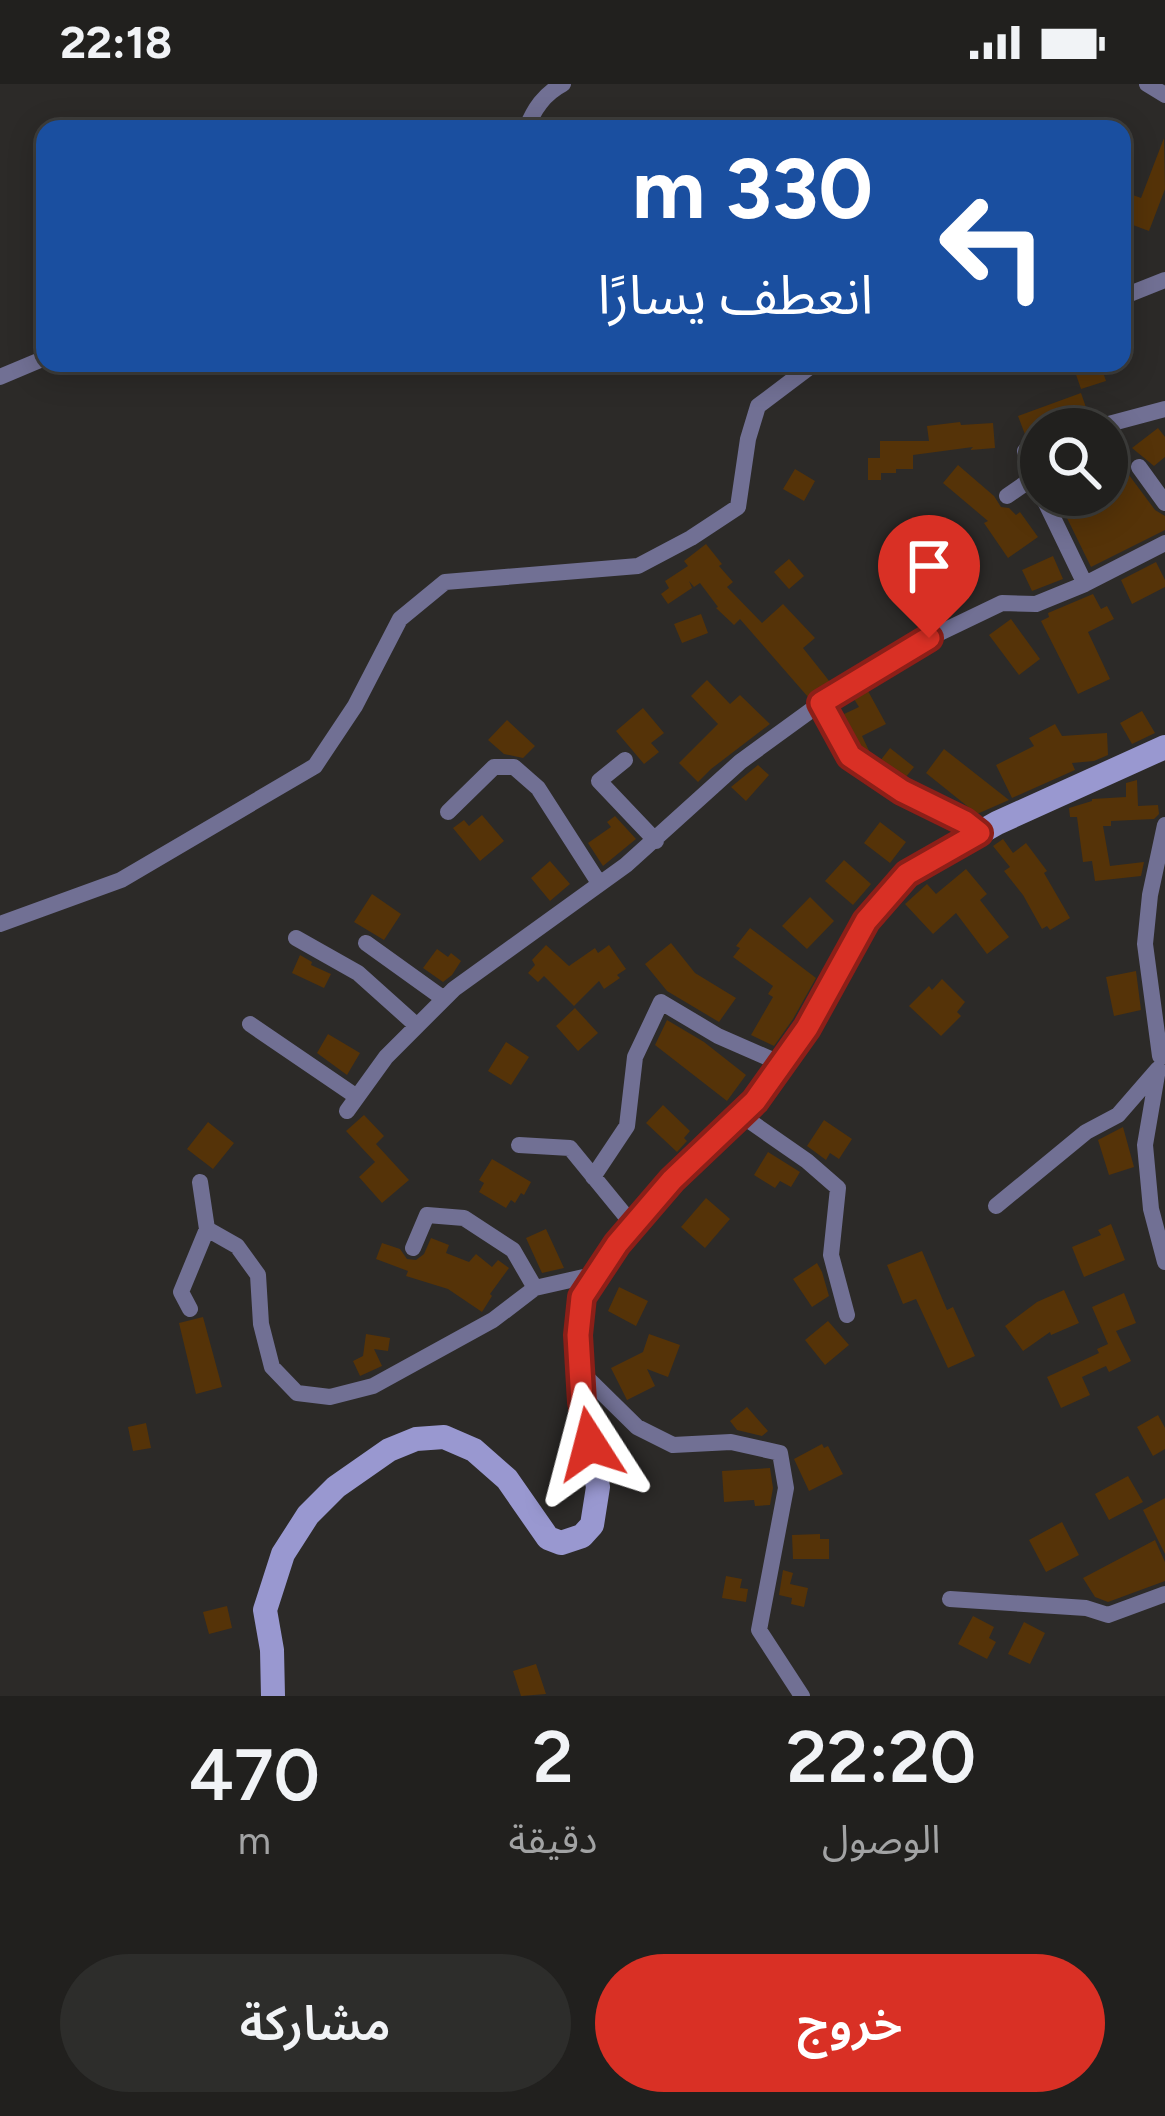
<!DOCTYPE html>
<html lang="ar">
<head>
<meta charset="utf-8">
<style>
  :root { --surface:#21201e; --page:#2d2d2b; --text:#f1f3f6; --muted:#a2a3a4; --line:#3e3e3c; --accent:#d93025 }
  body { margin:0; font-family:Figtree,"Noto Sans Arabic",sans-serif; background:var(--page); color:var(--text); direction:rtl; height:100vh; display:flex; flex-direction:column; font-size:45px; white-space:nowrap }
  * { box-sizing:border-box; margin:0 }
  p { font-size:39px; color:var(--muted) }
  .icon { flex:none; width:66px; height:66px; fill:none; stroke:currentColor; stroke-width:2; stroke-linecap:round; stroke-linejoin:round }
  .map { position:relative; height:1612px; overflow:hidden; direction:ltr }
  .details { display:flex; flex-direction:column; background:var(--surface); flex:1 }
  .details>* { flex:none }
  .banner { position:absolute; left:36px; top:36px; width:1095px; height:252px; border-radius:24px; box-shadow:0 6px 30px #0003,0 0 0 3px var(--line); direction:rtl; background:#1a4fa0; color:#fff; overflow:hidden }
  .controls { position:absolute; left:1020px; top:324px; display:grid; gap:24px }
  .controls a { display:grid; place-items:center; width:108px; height:108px; border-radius:50%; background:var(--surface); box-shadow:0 6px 30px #0003,0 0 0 3px var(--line); font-size:60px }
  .pin { position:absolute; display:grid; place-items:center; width:102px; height:102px; color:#fff; margin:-123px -51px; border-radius:50% 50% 50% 0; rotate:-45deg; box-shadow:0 0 12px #0007 }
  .pin .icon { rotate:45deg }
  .me { position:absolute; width:132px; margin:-66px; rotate:351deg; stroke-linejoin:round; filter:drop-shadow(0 0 9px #0008) }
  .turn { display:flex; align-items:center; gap:42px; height:252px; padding:0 60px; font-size:54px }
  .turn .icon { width:156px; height:156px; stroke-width:2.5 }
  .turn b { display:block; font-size:84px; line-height:102px }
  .eta { display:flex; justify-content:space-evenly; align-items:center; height:204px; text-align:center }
  .eta b { font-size:72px; font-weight:600; line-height:84px }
  .button { display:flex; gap:24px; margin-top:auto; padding:24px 60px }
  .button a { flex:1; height:138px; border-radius:72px; background:var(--accent); color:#fff; font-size:48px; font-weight:600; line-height:138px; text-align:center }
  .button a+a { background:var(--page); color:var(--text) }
  .status { display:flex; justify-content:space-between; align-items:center; height:84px; padding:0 60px; background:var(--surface); direction:ltr }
  .status svg { height:33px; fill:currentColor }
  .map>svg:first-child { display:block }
  .building { fill:#553308 }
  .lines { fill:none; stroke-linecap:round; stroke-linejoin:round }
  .street { stroke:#717094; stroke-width:16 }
  .secondary { stroke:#9998d0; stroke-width:24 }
  .route-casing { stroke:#8d1f18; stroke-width:30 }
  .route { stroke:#d93025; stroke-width:21 }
</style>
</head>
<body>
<div class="status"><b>22:18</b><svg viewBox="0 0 49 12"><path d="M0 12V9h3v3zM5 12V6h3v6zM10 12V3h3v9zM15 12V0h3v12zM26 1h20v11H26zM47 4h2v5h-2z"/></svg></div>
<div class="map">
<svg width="1165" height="1612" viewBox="0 0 1165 1612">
  <rect width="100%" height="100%" fill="#2c2a28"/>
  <path class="building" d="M 1164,54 L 1165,105 L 1149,147 L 1122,137 L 1122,107 L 1141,114 Z
    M 1072,279 L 1100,279 L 1106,297 L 1081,305 Z
    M 1081,309 L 1089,332 L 1082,335 L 1078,342 L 1069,345 L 1041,345 L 1041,350 L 1026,353 L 1018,332 Z
    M 960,338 L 961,341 L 993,339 L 995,364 L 970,366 L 973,363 L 913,371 L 913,385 L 896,385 L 896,389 L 881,389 L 881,396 L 868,396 L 868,374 L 880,374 L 880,357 L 929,357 L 927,342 Z
    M 1158,344 L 1165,353 L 1165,373 L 1154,382 L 1132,364 Z
    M 958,381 L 994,412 L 1001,423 L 1009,424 L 1016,431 L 1020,428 L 1038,453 L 1008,474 L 984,439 L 988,437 L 943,399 Z
    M 795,385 L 815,397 L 804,417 L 783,405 Z
    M 1129,391 L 1155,426 L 1165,432 L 1165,446 L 1091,483 L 1067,434 L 1070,433 L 1056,411 L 1107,411 L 1107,406 Z
    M 706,460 L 722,480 L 719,482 L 733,498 L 727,503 L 762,539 L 783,520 L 815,554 L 803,564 L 830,598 L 808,613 L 740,535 L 734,541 L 716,524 L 718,523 L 700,499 L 694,503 L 689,497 L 692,504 L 668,520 L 661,510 L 669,504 L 665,497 L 688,482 L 684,477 Z
    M 1053,472 L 1063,495 L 1032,507 L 1022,486 Z
    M 789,475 L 804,492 L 789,505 L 774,488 Z
    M 1156,478 L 1165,496 L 1165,503 L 1132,520 L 1121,496 Z
    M 1093,510 L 1101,525 L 1107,522 L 1114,535 L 1088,548 L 1110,595 L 1078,610 L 1041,537 L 1049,533 L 1048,529 Z
    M 701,530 L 708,549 L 682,559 L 674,540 Z
    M 1011,535 L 1040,575 L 1019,591 L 989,551 Z
    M 707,596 L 730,620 L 740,611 L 770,640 L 711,685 L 698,698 L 679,679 L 718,640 L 691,612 Z
    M 868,607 L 886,640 L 862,652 L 871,671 L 860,663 L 842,631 L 859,623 L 854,615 Z
    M 643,624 L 664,649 L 651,659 L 659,668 L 644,680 L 616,647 Z
    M 1142,627 L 1155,649 L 1132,660 L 1120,639 Z
    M 507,636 L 535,662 L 523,674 L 504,670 L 488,656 Z
    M 1055,640 L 1062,652 L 1107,649 L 1108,671 L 1094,677 L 1072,679 L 1075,686 L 1012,714 L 996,681 L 1034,662 L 1029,654 Z
    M 890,664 L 914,683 L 905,694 L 880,677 Z
    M 944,665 L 1009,716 L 977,730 L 926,689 Z
    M 758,681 L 769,691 L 746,717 L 731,703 Z
    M 1137,696 L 1138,722 L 1158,721 L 1159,730 L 1154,735 L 1111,737 L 1111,742 L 1103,742 L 1110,782 L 1144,778 L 1141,792 L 1095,797 L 1092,777 L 1083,778 L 1077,733 L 1070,733 L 1069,724 L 1092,717 L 1092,715 L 1126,713 L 1126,699 Z
    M 482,731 L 504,757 L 480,777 L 453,744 L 464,736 L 469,742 Z
    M 615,732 L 636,755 L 603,782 L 588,759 L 611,743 L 607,738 Z
    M 880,738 L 906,758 L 890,779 L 864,759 Z
    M 1003,755 L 1013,769 L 1026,759 L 1047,787 L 1044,789 L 1070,834 L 1050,846 L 1047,842 L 1042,845 L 1023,811 L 1004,787 L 1010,783 L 993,762 Z
    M 844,776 L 871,800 L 853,821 L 825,797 Z
    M 550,777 L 570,800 L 550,817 L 531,794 Z
    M 966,785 L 987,810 L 980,816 L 1009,853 L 987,870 L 956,829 L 933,850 L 905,820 L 927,800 L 936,810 Z
    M 372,810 L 401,830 L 384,856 L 354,838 Z
    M 810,813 L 834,837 L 807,865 L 782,842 Z
    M 750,844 L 816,894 L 793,935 L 774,962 L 751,951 L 773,913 L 768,910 L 773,902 L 733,873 L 740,864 L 736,862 Z
    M 671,859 L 695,889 L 736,914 L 719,938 L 667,907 L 645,880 Z
    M 546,861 L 569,882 L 595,864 L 598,869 L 609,861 L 626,885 L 617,891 L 620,894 L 604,905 L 599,897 L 574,922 L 544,892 L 538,898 L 528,889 L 535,881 L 532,876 Z
    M 437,865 L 448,873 L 451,869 L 461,877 L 452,891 L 443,898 L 423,884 Z
    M 300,871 L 312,878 L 311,881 L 331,890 L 324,904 L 292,889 Z
    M 1136,887 L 1141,926 L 1114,932 L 1106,893 Z
    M 942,895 L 965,918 L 957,928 L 961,932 L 941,952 L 909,922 L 929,902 L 932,906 Z
    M 575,924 L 598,949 L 578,967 L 556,942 Z
    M 667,936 L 704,958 L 746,991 L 727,1017 L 655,961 Z
    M 328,950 L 360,969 L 347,991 L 317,969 Z
    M 506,958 L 529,973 L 511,1001 L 488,987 Z
    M 663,1021 L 690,1047 L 684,1054 L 687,1057 L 677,1068 L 646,1039 Z
    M 364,1031 L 384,1052 L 376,1060 L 409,1096 L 382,1119 L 359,1093 L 375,1078 L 346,1047 Z
    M 824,1036 L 852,1055 L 839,1075 L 830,1069 L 826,1076 L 807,1062 Z
    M 208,1038 L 234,1059 L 213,1085 L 187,1065 Z
    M 1123,1043 L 1134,1083 L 1109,1091 L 1098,1056 Z
    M 768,1068 L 800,1088 L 791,1103 L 780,1097 L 775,1104 L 754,1091 Z
    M 492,1075 L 531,1098 L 524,1111 L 521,1109 L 515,1119 L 511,1116 L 506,1124 L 479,1108 L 484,1099 L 479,1096 Z
    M 706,1114 L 730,1135 L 705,1164 L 681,1143 Z
    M 1111,1140 L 1125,1176 L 1084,1193 L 1072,1163 L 1101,1151 L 1098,1146 Z
    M 546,1145 L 564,1184 L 542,1189 L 526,1154 Z
    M 431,1154 L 449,1161 L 446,1169 L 469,1178 L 476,1170 L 492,1183 L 498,1176 L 509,1184 L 490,1210 L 492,1212 L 482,1228 L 448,1205 L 406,1192 L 408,1187 L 376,1175 L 382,1159 L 400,1165 L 407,1175 L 416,1176 L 424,1170 Z
    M 922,1167 L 947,1226 L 953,1223 L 975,1272 L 948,1284 L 916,1215 L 903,1220 L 887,1181 Z
    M 817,1179 L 822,1188 L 829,1212 L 812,1223 L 793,1195 Z
    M 619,1203 L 648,1217 L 636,1242 L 608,1227 Z
    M 1064,1206 L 1079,1239 L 1051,1251 L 1050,1248 L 1023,1267 L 1005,1242 L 1037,1218 Z
    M 1124,1209 L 1136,1239 L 1116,1247 L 1131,1277 L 1109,1288 L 1106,1282 L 1082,1293 L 1090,1311 L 1061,1324 L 1047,1293 L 1099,1269 L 1097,1265 L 1108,1260 L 1092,1223 Z
    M 203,1233 L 222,1303 L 196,1310 L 179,1239 Z
    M 828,1237 L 849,1261 L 825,1281 L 805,1256 Z
    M 366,1250 L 390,1254 L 388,1267 L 374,1265 L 382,1282 L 360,1292 L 353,1277 L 363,1272 Z
    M 649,1250 L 680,1261 L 668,1293 L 647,1285 L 655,1302 L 627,1316 L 611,1284 L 643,1268 Z
    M 747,1323 L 768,1347 L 762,1352 L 737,1346 L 730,1337 Z
    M 1158,1331 L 1165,1344 L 1165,1365 L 1153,1372 L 1137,1343 Z
    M 146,1339 L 151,1364 L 133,1367 L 128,1343 Z
    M 822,1360 L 824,1364 L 828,1362 L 843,1390 L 809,1407 L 794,1375 Z
    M 770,1384 L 773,1404 L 770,1421 L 755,1422 L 754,1416 L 724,1418 L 722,1387 Z
    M 1128,1392 L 1143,1418 L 1109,1436 L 1095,1410 Z
    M 1165,1414 L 1165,1470 L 1143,1426 Z
    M 1062,1438 L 1079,1471 L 1046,1488 L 1029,1456 Z
    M 820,1450 L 820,1455 L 829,1455 L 829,1475 L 793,1475 L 792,1451 Z
    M 1155,1456 L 1165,1478 L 1165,1497 L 1108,1518 L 1095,1513 L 1083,1494 Z
    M 783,1486 L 793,1489 L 790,1500 L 808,1504 L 804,1523 L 791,1520 L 792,1514 L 779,1511 Z
    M 726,1492 L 742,1495 L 740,1504 L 748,1505 L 746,1518 L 722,1514 Z
    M 227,1522 L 232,1544 L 209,1550 L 203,1528 Z
    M 973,1532 L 994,1543 L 989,1554 L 996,1558 L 987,1575 L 958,1560 Z
    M 1024,1538 L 1045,1549 L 1030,1580 L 1008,1570 Z
    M 536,1580 L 546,1610 L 521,1612 L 513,1587 Z"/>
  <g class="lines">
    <path class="street" d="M 1147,0 L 1165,11
      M 526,45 C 534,25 544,10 563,0
      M 1122,213 L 1165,196
      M 0,293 L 45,274
      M 1090,345 L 1165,325
      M 1139,383 L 1165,419
      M 1033,394 L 1025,367 L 1041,362
      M 1042,411 L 1085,500
      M 1007,412 L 1033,394 L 1041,409
      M 821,619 L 850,672 L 902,707 L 965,738 L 979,749
      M 625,676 L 599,697 L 656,757
      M 448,728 L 494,683 L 514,683 L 538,704 L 599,799
      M 1165,741 L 1150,811 L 1145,860 L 1160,972 L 1165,972
      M 0,840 L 121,796 L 315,682 L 355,622 L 400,535 L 445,498 L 638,482 L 691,454 L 738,423 L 748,355 L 758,322 L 815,279
      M 296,854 L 358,889 L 416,941
      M 366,859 L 444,915
      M 250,940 L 357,1013
      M 1158,985 L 1145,1061 L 1151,1125 L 1165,1178
      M 347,1027 L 386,973 L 454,905 L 626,781 L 740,678 L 821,619 L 929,554 L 1002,519 L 1036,520 L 1085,500 L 1165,459
      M 741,1031 L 807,1077 L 838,1104 L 831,1171 L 847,1231
      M 519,1061 L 570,1064 L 633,1141
      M 593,1093 L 627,1042 L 635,973 L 661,918 L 718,952 L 782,980
      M 200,1098 L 207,1145 L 237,1162 L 258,1191 L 261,1240 L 272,1283 L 297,1309 L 330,1313 L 373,1302 L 493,1236 L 535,1204 L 597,1190
      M 996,1122 L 1086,1048 L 1118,1031 L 1158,985
      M 413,1164 L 427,1131 L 464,1134 L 513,1166 L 535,1204
      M 190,1225 L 181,1208 L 207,1145
      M 580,1287 L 637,1343 L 673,1361 L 731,1358 L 780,1369 L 786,1404 L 759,1546 L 802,1612
      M 950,1515 L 1086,1524 L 1108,1531 L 1165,1510"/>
    <path class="secondary" d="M 273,1612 L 272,1566 L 265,1526 L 283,1470 L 308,1431 L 336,1403 L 389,1366 L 416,1355 L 444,1353 L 474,1366 L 507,1395 L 548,1454 L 561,1459 L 582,1452 L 592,1441 L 598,1403 L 582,1318 L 578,1251 L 582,1213 L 617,1160 L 672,1096 L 755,1017 L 807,944 L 866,837 L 907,790 L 997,739 L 1165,663"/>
  </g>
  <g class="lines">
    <defs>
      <path id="route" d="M 590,1360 L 582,1318 L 578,1251 L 582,1213 L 617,1160 L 672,1096 L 755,1017 L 807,944 L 866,837 L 907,790 L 979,749 L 965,738 L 902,707 L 850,672 L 821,619 L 929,554"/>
    </defs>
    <use href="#route" class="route-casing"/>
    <use href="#route" class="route"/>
  </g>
</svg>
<div class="controls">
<a><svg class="icon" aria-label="search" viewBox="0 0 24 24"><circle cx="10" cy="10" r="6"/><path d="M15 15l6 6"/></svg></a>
</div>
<div class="pin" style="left:929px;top:554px;background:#d93025"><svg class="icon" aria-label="arrive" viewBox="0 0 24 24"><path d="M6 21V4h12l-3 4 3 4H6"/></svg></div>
<svg class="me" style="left:590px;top:1360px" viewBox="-20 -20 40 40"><path d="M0-17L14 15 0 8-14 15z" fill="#d93025" stroke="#fff" stroke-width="4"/></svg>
<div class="banner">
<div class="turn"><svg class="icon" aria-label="left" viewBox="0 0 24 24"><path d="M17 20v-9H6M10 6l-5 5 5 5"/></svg><div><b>330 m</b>انعطف يسارًا</div></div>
</div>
</div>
<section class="details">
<div class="eta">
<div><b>22:20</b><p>الوصول</p></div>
<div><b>2</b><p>دقيقة</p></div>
<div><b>470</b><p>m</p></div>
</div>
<div class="button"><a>خروج</a><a>مشاركة</a></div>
</section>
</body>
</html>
